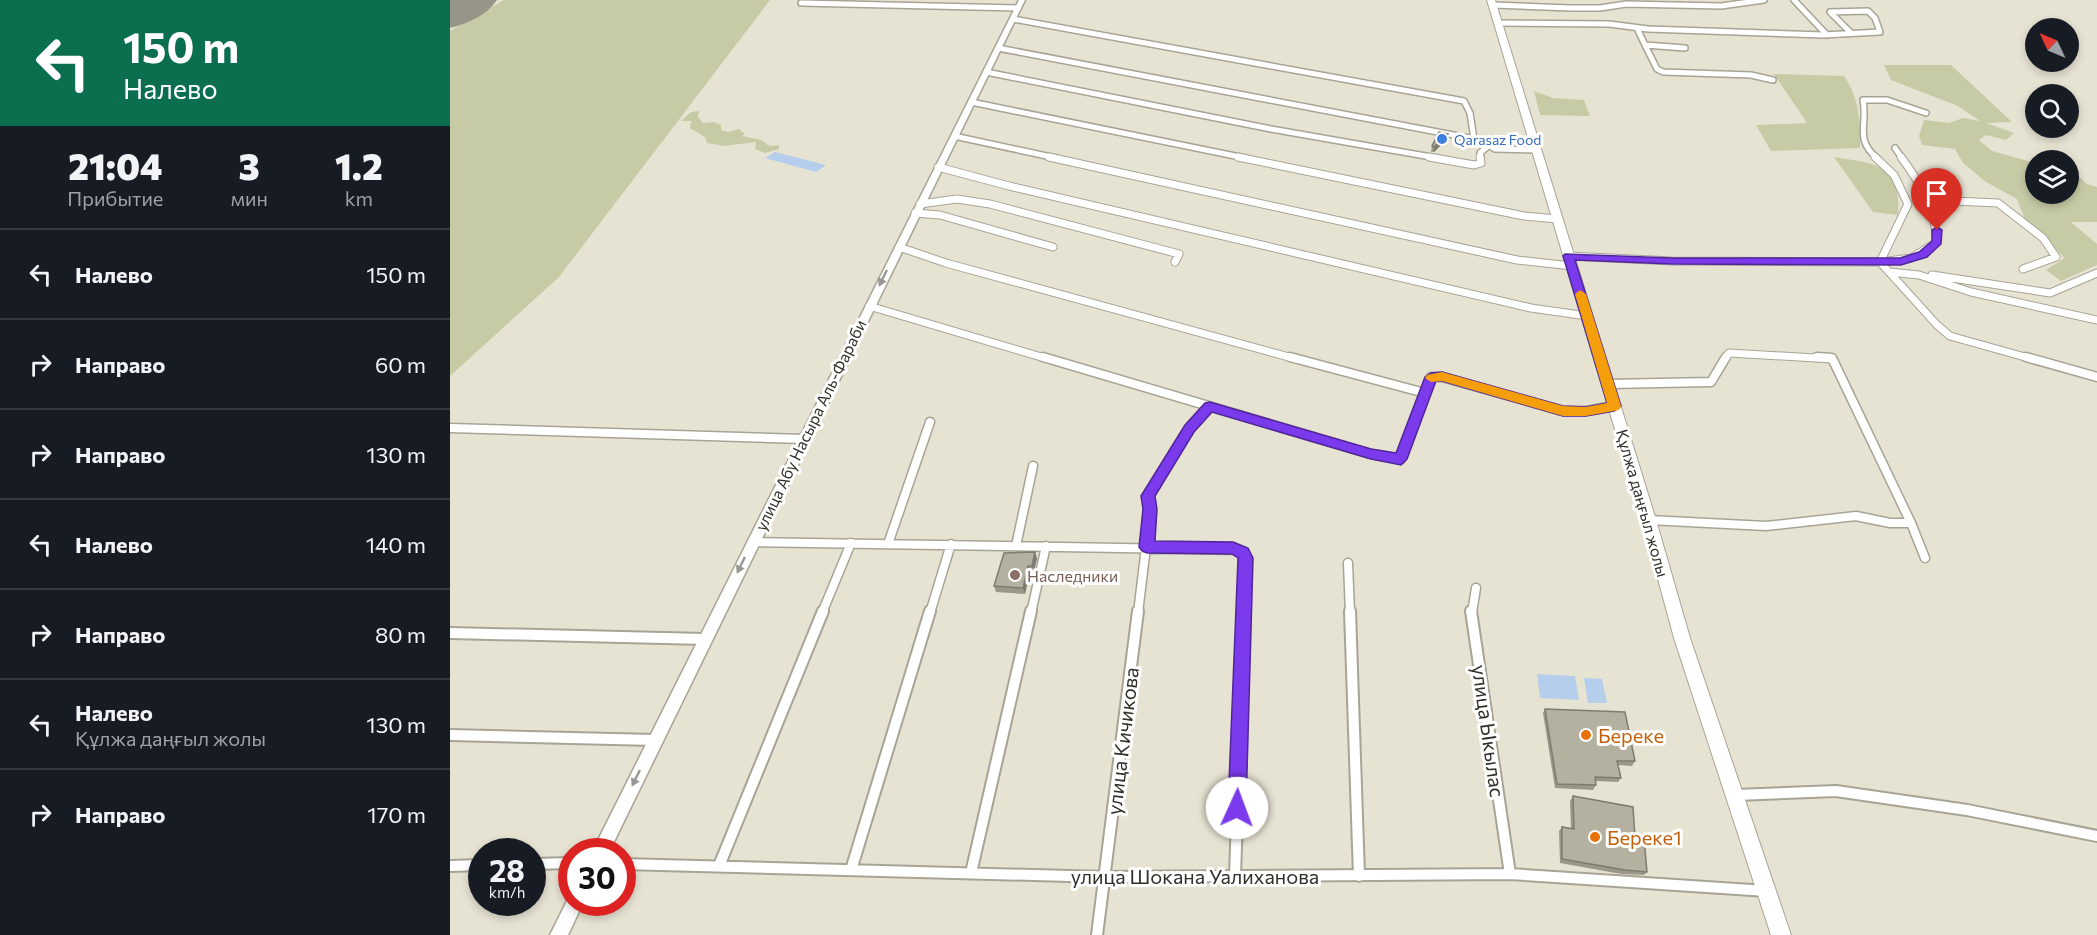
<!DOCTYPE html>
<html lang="ru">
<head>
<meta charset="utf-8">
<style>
  :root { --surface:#171b24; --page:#242831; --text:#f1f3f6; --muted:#9ea1a6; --line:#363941 }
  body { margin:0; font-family:Commissioner,sans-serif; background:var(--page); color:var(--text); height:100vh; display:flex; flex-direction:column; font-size:22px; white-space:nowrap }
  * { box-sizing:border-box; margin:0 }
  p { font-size:20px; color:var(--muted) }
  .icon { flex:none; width:33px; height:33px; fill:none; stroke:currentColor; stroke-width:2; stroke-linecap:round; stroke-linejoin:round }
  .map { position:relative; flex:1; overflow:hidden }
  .panel { display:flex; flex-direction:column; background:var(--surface); width:450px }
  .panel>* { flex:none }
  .banner { background:#0b6e4f; color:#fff; overflow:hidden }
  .needle { width:39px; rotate:314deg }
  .controls { position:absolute; left:1575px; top:18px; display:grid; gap:12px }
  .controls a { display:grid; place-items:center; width:54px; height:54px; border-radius:50%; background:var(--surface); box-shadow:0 3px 9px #0003; font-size:30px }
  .speed { position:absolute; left:18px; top:838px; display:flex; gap:12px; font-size:30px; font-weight:700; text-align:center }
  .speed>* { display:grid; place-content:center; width:78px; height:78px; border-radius:50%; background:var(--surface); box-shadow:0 3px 9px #0003; line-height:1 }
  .speed small { font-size:15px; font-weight:400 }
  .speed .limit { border:9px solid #d22; background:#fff; color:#111 }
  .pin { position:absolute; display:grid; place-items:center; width:51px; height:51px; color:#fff; margin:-62px -26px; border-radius:50% 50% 50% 0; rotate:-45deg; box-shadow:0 0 6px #0007 }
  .pin .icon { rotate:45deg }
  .me { position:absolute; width:66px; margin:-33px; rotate:2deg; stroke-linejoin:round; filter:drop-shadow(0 0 4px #0008) }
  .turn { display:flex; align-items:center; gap:21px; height:126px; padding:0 24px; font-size:27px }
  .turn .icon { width:78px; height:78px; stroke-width:2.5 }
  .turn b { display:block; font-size:42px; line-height:51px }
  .eta { display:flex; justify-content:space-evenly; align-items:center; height:102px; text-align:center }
  .eta b { font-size:36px; font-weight:800; line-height:42px }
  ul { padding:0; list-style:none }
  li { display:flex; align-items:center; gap:18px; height:90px; padding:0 24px; border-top:2px solid var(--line) }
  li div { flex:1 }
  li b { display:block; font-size:22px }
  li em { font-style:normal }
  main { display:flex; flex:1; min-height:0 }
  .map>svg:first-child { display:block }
  .green { fill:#c6caa5 }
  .water { fill:#b4ceec }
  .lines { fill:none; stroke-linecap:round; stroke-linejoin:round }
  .runway { fill:#979488; fill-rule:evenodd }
  .street-far3-casing { stroke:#a8a495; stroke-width:8 }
  .street-far2-casing { stroke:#a8a495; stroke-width:9 }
  .street-far1-casing { stroke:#a8a495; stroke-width:11 }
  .street-casing { stroke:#a8a495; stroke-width:14 }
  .secondary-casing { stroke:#a8a495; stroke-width:3 }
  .primary-casing { stroke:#a8a495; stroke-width:2 }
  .street-far3 { stroke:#fff; stroke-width:5 }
  .street-far2 { stroke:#fff; stroke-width:7 }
  .street-far1 { stroke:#fff; stroke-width:8 }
  .street { stroke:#fff; stroke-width:10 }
  .secondary { fill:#fff; fill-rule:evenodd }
  .primary { fill:#fff; fill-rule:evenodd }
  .wall { fill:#9b988a }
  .shaded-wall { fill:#7e7c71 }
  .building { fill:#b4b1a1; stroke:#7e7c71; stroke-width:1.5 }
  .oneway { fill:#989794 }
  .route { fill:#7c3aed; stroke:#51269a; stroke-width:1.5 }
  .slow { fill:#f59e0b }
  .shop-dot { fill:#3f7fe0; stroke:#fff; stroke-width:2 }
  .education-dot { fill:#8d6e63; stroke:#fff; stroke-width:2 }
  .food-dot { fill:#e8710a; stroke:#fff; stroke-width:2 }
  .labels { text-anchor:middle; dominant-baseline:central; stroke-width:6; stroke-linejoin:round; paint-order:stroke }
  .far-shop-label { font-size:14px; fill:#366cbe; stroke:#fff; text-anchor:start }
  .street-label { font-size:16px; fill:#302f28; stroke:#fff }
  .education-label { font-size:16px; fill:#785e54; stroke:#fff; text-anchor:start }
  .near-street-label { font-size:20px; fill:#302f28; stroke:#fff }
  .near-food-label { font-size:20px; fill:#c56008; stroke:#fff; text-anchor:start }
</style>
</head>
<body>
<main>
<section class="panel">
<div class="banner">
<div class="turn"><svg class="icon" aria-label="left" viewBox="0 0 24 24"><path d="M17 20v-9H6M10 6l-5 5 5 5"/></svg><div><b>150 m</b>Налево</div></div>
</div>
<div class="eta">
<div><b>21:04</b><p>Прибытие</p></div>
<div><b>3</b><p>мин</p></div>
<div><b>1.2</b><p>km</p></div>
</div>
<ul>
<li><svg class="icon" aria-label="left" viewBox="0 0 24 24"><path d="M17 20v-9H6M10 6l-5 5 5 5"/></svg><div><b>Налево</b></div><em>150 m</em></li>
<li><svg class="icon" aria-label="right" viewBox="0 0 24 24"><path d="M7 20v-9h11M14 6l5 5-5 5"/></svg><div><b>Направо</b></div><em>60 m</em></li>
<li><svg class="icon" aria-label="right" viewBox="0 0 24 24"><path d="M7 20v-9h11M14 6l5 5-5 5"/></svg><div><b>Направо</b></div><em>130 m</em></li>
<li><svg class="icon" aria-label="left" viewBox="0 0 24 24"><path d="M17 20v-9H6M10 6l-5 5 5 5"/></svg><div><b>Налево</b></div><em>140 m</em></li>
<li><svg class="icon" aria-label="right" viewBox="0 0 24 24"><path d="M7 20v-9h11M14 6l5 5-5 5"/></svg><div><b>Направо</b></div><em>80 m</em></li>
<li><svg class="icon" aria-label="left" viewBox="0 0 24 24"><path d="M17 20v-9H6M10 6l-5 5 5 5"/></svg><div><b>Налево</b><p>Құлжа даңғыл жолы</p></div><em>130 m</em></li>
<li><svg class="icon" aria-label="right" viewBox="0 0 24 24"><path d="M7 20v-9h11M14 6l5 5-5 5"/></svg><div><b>Направо</b></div><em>170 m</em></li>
</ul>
</section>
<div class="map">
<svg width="1647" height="935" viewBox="0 0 1647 935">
  <rect width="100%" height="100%" fill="#e7e3d3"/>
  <path class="green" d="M 54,0 L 320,0 L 109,277 L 0,376 L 0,31 Z
    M 1434,65 L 1501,65 L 1562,122 L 1536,123 L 1564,133 L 1556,140 L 1536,135 L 1529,140 L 1542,151 L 1585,163 L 1586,194 L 1618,194 L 1619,167 L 1637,184 L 1647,187 L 1647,222 L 1621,222 L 1647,244 L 1647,265 L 1611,281 L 1596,270 L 1615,258 L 1575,219 L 1567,199 L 1536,182 L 1513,163 L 1505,149 L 1472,145 L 1469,136 L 1474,120 L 1499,123 L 1513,118 L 1530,121 L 1508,106 L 1441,80 Z
    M 1324,74 L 1394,76 C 1409,98 1411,122 1410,148 L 1321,151 L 1306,125 L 1357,123 Z
    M 1084,91 L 1103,98 L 1134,100 L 1140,116 L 1090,115 Z
    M 249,111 L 248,117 L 253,123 L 264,122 L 271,125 L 271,130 L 278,132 L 289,129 L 295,134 L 292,136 L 311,140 L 320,146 L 329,145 L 329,149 L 315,153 L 305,149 L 306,142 L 274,146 L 257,143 L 255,137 L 240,128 L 241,121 L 231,121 L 241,112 Z
    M 1384,157 C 1425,164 1452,163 1448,215 L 1423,212 Z"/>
  <path class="water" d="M 325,152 L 376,165 L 366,172 L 315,158 Z
    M 1087,674 L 1125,676 L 1129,700 L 1090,698 Z
    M 1134,678 L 1152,679 L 1157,703 L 1138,703 Z"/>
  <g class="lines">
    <path class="runway" d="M 0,0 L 47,0 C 37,15 17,24 0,28 Z"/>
    <defs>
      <path id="street-far3" d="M 1344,0 L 1377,35
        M 351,3 L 568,8
        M 1043,5 L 1121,8 L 1150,8 L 1176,4 L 1271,6 L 1314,0
        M 563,19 L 1014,101 L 1020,113 L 1024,139
        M 1049,23 L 1159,24 L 1198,29 L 1373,35 L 1430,32 L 1425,18 L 1418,11 L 1380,12 L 1401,33
        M 1187,28 L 1195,45 L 1235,48
        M 1195,45 L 1207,69 L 1213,72 L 1301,75 L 1323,80
        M 548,48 L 1019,138 L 1032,141 L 1045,149 L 1087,150
        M 536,72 L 821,129 L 987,158
        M 521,102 L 795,158
        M 504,136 L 606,158
        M 1445,148 L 1452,158
        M 1031,158 L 1030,153 L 1038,146
        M 1427,158 C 1404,139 1418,125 1413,100 L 1437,100 L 1476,113"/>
      <path id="street-far2" d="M 599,157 L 1067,260 L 1122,266
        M 788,157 L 1074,216 L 1107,219
        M 979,157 L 1024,165 L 1031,163 L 1030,157
        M 1425,157 L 1444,175 L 1458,204 L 1430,262 L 1461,258 L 1487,242 C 1485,208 1471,184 1451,157
        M 488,167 L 559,186 L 1081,308 L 1137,316
        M 1481,200 L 1548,203 L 1593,238 L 1606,257 L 1573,269
        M 470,204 L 507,199 L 540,204 L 729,254 L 725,262
        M 465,213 L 490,215 L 603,247
        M 449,247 L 496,263 L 846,359
        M 1119,256 L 1222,261 L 1430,262 L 1487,325 L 1500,336 L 1582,359
        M 1439,272 L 1469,275 L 1521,292 L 1647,320
        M 1482,275 L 1600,293 L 1647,273
        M 419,306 L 598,359
        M 1275,359 L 1279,353 L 1382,359"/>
      <path id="street-far1" d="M 593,357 L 921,454 L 951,459 L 981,377 L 992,377 L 1113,411 L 1136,411 L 1164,406
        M 840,357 L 975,393
        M 1367,357 L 1382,358 L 1461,523
        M 1576,357 L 1647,377
        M 1158,384 L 1261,382 L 1276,357
        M 0,428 L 353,439
        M 1199,520 L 1316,526 L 1406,516 L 1440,523 L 1461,523 L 1475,558
        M 302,542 L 789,550 L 796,558 L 794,613
        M 438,544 L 480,422
        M 566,546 L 583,466
        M 697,547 L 700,509 L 698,496 L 740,429 L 760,407
        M 898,563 L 900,613
        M 372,613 L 401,543
        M 480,613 L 501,544
        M 581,613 L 596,546
        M 688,613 L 696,547
        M 1022,613 L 1026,588"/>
      <path id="street" d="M 900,611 L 909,876
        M 1021,611 L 1060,874
        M 0,633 L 255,639
        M 0,735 L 205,740
        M 1286,795 L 1386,791 L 1517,810 L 1647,836
        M 82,864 L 122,863
        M 172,864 L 655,877 L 1060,874 L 1317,891
        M 0,866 L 32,865
        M 269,866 L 373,611
        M 401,870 L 480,611
        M 521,873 L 581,611
        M 785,876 L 794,611
        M 647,935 L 688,611"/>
      <path id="secondary" d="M 569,0 L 575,0 L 159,852 L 142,852 Z
        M 122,896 L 122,903 L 133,903 L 118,935 L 100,935 L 119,897 Z"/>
      <path id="primary" d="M 1037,0 L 1045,0 L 1206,520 L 1240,638 L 1341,935 L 1321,935 L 1224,638 L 1192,520 Z"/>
    </defs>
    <use href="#street-far3" class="street-far3-casing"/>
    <use href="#street-far2" class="street-far2-casing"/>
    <use href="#street-far1" class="street-far1-casing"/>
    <use href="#street" class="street-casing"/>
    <use href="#secondary" class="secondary-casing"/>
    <use href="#primary" class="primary-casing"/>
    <use href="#street-far3" class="street-far3"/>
    <use href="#street-far2" class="street-far2"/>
    <use href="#street-far1" class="street-far1"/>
    <use href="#street" class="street"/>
    <use href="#secondary" class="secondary"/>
    <use href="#primary" class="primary"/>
  </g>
  <path class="wall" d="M 998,134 L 997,139 L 984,152 L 981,152 L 982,146 Z
    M 587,558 L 584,571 L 580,571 L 575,594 L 546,592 L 544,586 Z
    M 1095,709 L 1185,761 L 1182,766 L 1168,765 L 1171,778 L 1168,782 L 1146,781 L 1146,785 L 1143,790 L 1105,788 L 1093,713 Z
    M 1123,796 L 1185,837 L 1197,872 L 1194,875 L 1171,874 L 1110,863 L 1109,831 L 1112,827 L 1121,829 L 1120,801 Z"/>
  <path class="shaded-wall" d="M 998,134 L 997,139 L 984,152 L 984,147 Z
    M 585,552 L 587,558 L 584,571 L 582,566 Z
    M 578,566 L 580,571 L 575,594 L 573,588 Z"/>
  <path class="building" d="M 989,132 L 998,134 L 984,147 L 982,146 Z
    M 585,552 L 582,566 L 578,566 L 573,588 L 544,586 L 554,553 Z
    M 1095,709 L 1175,712 L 1185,761 L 1167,761 L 1171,778 L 1145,777 L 1146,785 L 1107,784 Z
    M 1123,796 L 1183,807 L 1185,837 L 1194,838 L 1197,872 L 1175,870 L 1112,859 L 1112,827 L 1124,829 Z"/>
  <defs><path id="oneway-solid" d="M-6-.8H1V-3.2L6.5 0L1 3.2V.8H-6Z" transform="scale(1.5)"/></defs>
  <g class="oneway">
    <use href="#oneway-solid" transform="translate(433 278) rotate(116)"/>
    <use href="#oneway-solid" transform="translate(291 565) rotate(116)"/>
    <use href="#oneway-solid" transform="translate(186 778) rotate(116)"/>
  </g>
  <path class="route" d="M 1487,227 L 1492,230 L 1491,244 L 1477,257 L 1451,265 L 1222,264 L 1125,260 L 1171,406 L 1164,411 L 1136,416 L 1113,416 L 992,381 L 986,381 L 957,459 L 951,465 L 921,459 L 762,412 L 744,432 L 705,496 L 707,509 L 705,541 L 783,542 L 798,548 L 803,558 L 796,808 L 794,814 L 787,817 L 781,814 L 778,808 L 788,558 L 782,554 L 697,553 L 692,551 L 689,547 L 693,509 L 691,496 L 735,425 L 755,403 L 760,402 L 921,449 L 946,453 L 975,377 L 981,373 L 992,372 L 1113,406 L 1136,407 L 1157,403 L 1113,256 L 1115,254 L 1222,258 L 1450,258 L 1469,252 L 1482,241 L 1482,230 Z"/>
  <path class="slow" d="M 1130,290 L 1136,294 L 1171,406 L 1169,410 L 1136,416 L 1113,416 L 992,381 L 981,382 L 975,378 L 977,375 L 992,372 L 1113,406 L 1136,407 L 1157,403 L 1125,294 Z"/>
  <circle class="shop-dot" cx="992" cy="139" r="6"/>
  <circle class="education-dot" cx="565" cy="575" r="6"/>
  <g class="food-dot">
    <circle cx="1136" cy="735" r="6"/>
    <circle cx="1145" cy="837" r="6"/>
  </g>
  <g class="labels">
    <g class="far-shop-label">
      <text x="1004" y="139">Qarasaz Food</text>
    </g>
    <g class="street-label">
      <text transform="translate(360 425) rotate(-64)">улица Абу Насыра Аль-Фараби</text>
      <text transform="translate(1193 503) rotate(74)">Құлжа даңғыл жолы</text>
    </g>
    <g class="education-label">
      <text x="577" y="575">Наследники</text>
    </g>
    <g class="near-street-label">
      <text transform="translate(1039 731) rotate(82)">улица Ыкылас</text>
      <text transform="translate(672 741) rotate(-83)">улица Кичикова</text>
      <text x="745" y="876">улица Шокана Уалиханова</text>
    </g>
    <g class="near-food-label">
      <text x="1148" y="735">Береке</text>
      <text x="1157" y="837">Береке1</text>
    </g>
  </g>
</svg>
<div class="controls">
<a><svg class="needle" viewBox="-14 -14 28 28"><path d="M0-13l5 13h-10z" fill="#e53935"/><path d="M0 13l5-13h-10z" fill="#9ea1a6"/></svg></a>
<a><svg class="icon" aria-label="search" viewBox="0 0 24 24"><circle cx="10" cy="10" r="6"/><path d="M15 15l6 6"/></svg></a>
<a><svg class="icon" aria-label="layers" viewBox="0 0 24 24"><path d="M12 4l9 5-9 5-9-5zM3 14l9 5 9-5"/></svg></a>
</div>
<div class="speed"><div>28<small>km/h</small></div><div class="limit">30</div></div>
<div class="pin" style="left:1487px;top:230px;background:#d93025"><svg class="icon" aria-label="arrive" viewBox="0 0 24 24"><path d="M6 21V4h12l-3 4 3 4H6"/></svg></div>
<svg class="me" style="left:787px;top:808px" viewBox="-20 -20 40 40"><circle r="19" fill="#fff"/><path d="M0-13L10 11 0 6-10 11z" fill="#7c3aed"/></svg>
</div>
</main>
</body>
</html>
